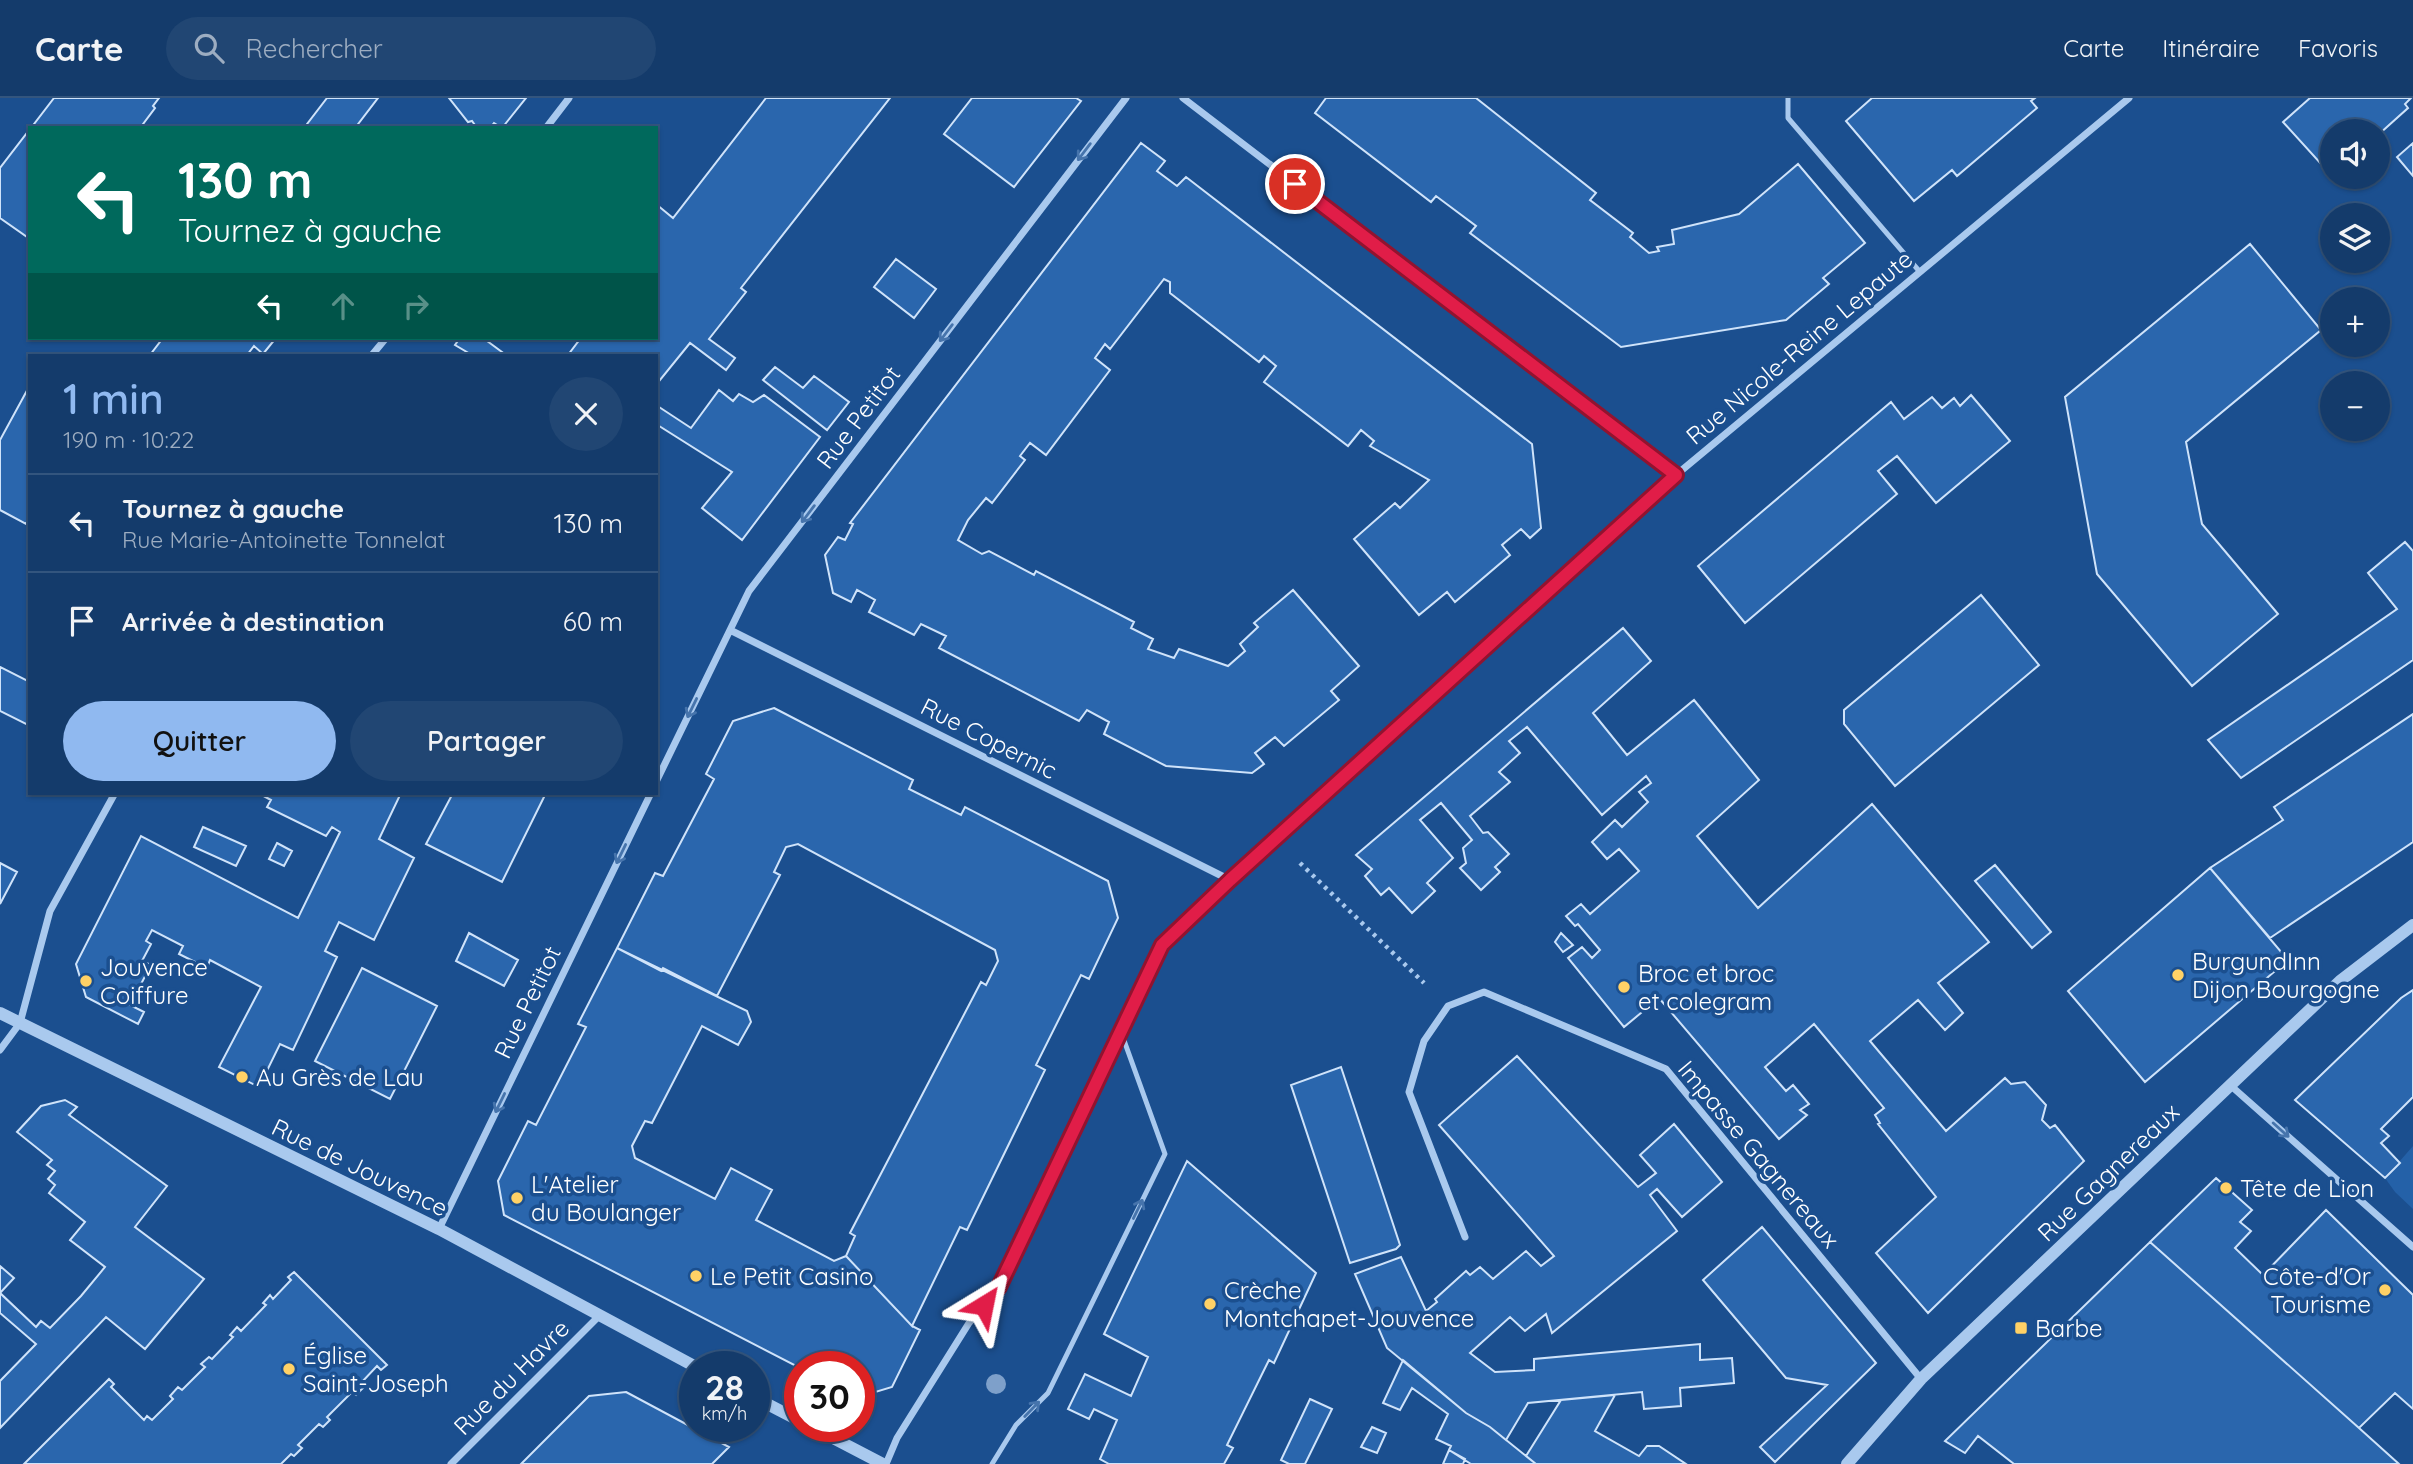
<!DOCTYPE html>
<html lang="fr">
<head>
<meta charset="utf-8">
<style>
  :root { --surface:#143b6b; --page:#214673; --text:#f1f3f6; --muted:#9dadc1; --line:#33557e; --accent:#90b9f0 }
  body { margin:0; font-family:Quicksand,sans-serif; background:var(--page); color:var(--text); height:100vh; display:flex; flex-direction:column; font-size:26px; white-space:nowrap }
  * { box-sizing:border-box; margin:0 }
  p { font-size:23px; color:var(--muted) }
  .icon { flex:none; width:38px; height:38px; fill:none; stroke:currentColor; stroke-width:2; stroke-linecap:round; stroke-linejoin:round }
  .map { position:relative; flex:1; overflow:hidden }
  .side { position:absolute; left:28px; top:256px; width:630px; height:441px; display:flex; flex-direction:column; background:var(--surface); border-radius:0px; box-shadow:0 2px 5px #0004,0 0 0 2px var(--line) }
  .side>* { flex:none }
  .hud { position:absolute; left:28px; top:28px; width:630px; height:214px; border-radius:0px; box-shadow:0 2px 5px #0004,0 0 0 2px var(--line); background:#00695c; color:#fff; overflow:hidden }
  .tools { position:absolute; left:2320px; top:21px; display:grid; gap:14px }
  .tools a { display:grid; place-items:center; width:70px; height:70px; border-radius:50%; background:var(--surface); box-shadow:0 2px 5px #0004,0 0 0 2px var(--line); font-size:35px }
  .speed { position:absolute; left:679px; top:1253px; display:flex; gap:14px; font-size:35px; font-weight:700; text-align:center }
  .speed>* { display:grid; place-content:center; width:91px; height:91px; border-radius:50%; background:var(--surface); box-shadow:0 2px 5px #0004,0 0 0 2px var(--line); line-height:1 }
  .speed small { font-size:18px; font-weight:400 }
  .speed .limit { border:10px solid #d22; background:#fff; color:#111 }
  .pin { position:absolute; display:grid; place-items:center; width:60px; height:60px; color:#fff; margin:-30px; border:4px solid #fff; border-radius:50%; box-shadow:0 2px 7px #0007 }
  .me { position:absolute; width:77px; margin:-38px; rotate:35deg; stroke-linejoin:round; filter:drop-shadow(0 0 5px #0008) }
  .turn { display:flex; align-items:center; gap:24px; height:147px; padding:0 35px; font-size:32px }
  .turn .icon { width:91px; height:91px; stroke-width:2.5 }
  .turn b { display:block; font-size:49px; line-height:60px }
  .lanes { display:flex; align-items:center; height:66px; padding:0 35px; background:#0003; justify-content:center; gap:35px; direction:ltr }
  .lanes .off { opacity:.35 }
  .round { display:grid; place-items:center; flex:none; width:74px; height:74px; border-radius:37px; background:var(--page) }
  .overview { display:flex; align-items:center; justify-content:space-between; height:119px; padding:0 35px }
  h1 { font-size:42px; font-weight:600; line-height:52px; color:var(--accent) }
  .cta { display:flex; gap:14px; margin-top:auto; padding:14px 35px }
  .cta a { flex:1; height:80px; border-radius:42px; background:var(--accent); color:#111; font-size:28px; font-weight:600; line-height:80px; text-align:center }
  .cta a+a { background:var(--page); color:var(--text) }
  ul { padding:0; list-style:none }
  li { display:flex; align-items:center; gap:21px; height:98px; padding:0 35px; border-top:2px solid var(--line) }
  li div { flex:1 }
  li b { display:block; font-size:26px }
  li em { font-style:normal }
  header { display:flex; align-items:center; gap:42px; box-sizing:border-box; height:98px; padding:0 35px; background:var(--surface); border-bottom:2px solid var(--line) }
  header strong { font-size:33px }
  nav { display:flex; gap:38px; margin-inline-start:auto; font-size:24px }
  .search { width:490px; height:63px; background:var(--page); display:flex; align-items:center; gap:18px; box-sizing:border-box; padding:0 24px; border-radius:38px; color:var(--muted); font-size:26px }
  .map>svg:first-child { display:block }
  .green { fill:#2461a8 }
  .building { fill:#2a66ad; stroke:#cfe3fa; stroke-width:2 }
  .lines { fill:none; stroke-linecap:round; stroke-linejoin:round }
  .path { stroke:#a9c9ee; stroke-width:4.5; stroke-dasharray:3.5 5; stroke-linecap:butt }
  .service { stroke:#a9c9ee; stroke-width:5 }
  .minor { stroke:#a9c9ee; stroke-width:7 }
  .tertiary { stroke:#a9c9ee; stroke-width:12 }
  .tree { fill:#7ea0ca }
  .oneway { stroke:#4674ac }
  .route-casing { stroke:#92132f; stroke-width:18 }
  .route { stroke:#e11d48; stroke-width:12 }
  .poi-dot { fill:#ffd166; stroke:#1b4f8f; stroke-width:2.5 }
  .labels { text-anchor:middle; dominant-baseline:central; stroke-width:7; stroke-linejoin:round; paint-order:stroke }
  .street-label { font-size:24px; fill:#fff; stroke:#1b4f8f }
  .poi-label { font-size:24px; fill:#fff; stroke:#1b4f8f; text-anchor:start }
</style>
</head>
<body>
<header>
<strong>Carte</strong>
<div class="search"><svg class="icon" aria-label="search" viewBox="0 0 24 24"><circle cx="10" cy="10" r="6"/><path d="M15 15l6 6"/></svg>Rechercher</div>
<nav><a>Carte</a><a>Itinéraire</a><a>Favoris</a></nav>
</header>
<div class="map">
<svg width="2413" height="1366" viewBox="0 0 2413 1366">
  <rect width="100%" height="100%" fill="#1b4f8f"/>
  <path class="green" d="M 2413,1048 L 2413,1111 L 2395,1094 L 2385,1080 Z"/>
  <path class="building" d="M 54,0 L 159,0 L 153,8 L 155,10 L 140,30 L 31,30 Z
    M 327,0 L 378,0 L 355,30 L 304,30 Z
    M 449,0 L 526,0 L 502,30 L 494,25 L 490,30 L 477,30 L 472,23 L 468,24 Z
    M 766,0 L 890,0 L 741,190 L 746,194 L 709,241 L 735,260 L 726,272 L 690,245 L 656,287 L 656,257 L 568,257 L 580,241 L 578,240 L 656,240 L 656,106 L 673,120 Z
    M 972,0 L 1076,0 L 1081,3 L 1014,89 L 944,36 Z
    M 1326,0 L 1476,0 L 1596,95 L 1590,102 L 1633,135 L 1630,139 L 1649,155 L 1659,153 L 1657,149 L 1674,146 L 1672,132 L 1739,116 L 1798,66 L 1865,145 L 1823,180 L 1829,186 L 1786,222 L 1621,249 L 1470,135 L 1476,128 L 1436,98 L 1431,104 L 1315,15 Z
    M 1872,0 L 2035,0 L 2031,3 L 2037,10 L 1957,78 L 1952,72 L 1914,103 L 1846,23 Z
    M 2310,0 L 2411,0 L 2405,6 L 2408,10 L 2378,37 L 2378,33 L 2333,33 L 2332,78 L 2283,24 Z
    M 30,31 L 30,141 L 0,120 L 0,70 Z
    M 1141,45 L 1165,63 L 1157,73 L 1177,88 L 1186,79 L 1532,346 L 1541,430 L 1530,440 L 1521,431 L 1502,447 L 1510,457 L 1455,504 L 1447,494 L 1419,517 L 1354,441 L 1395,405 L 1400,410 L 1429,382 L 1370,348 L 1374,343 L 1361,332 L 1348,348 L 1264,284 L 1276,268 L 1264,258 L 1259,264 L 1170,195 L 1170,184 L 1164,181 L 1110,251 L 1105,246 L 1095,260 L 1110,272 L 1046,357 L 1030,345 L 1020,358 L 1025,362 L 992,405 L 986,400 L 968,422 L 958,442 L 982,456 L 989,453 L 1034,477 L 1036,473 L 1134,524 L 1131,530 L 1153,541 L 1148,551 L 1174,560 L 1179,551 L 1228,568 L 1245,553 L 1240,546 L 1258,529 L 1254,525 L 1293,492 L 1359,568 L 1331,593 L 1339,602 L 1284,648 L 1275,639 L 1255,655 L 1264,666 L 1252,675 L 1166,668 L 1104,636 L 1109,624 L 1087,612 L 1079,623 L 939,550 L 946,538 L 921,526 L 914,537 L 869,514 L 875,502 L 857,492 L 851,504 L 833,495 L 825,457 L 838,439 L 845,442 L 853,426 L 850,425 Z
    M 2413,45 L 2413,78 L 2397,59 Z
    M 2250,146 L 2321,232 L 2186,344 L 2202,426 L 2278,516 L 2192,588 L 2097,476 L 2065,299 Z
    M 896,161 L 936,191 L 914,220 L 874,189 Z
    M 163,240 L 276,240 L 263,256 L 254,248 L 247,257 L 150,257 Z
    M 460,240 L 483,240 L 506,257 L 472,257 L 455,247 Z
    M 775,269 L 803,290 L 814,278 L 849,304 L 827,332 L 763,282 Z
    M 30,287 L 30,418 L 26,426 L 0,412 L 0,342 Z
    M 719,292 L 733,303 L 739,296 L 753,304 L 764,297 L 820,339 L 742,442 L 702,410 L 732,374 L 656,326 L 656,307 L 691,330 Z
    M 1971,297 L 2010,343 L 1936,405 L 1897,358 L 1878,373 L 1897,396 L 1745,525 L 1698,468 L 1891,304 L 1904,321 L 1932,299 L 1942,310 L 1954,300 L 1960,308 Z
    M 2405,444 L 2413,453 L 2413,562 L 2241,680 L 2208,642 L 2397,511 L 2368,475 Z
    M 1981,497 L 2039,567 L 1895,688 L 1844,626 L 1844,612 Z
    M 1623,530 L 1651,563 L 1593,615 L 1627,657 L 1694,602 L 1759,682 L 1697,738 L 1758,810 L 1872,706 L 1989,844 L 1938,885 L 1963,915 L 1945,932 L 1918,902 L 1870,943 L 1946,1033 L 2005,980 L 2011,986 L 2025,984 L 2046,1007 L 2042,1022 L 2050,1030 L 2055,1027 L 2084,1063 L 1928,1215 L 1876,1155 L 1936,1099 L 1878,1026 L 1880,1025 L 1875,1017 L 1884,1010 L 1814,926 L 1765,969 L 1786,993 L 1793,987 L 1809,1006 L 1800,1012 L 1807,1017 L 1779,1041 L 1659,900 L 1624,929 L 1568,860 L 1582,849 L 1592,860 L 1600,852 L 1578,826 L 1575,828 L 1566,818 L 1581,806 L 1590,816 L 1639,773 L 1619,751 L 1607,761 L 1592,744 L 1615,722 L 1622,729 L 1648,704 L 1639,694 L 1651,685 L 1646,678 L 1602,717 L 1527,629 L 1509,643 L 1520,655 L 1499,674 L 1510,684 L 1470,718 L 1483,735 L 1488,734 L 1509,756 L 1495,769 L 1500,774 L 1481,792 L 1460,770 L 1466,765 L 1463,750 L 1472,742 L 1441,705 L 1420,722 L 1453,760 L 1427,785 L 1435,793 L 1412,815 L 1389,790 L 1381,797 L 1365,778 L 1372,771 L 1356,757 Z
    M 0,569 L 30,584 L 30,628 L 0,613 Z
    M 774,610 L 913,682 L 909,691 L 961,717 L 965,709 L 1108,783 L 1118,820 L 1089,881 L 1081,877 L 1036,967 L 1045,972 L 967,1132 L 960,1129 L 912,1228 L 846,1158 L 855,1138 L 850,1135 L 981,884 L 986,887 L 998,863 L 995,852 L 798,746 L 786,749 L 774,774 L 780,777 L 717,898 L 663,870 L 661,873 L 617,850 L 655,775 L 663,778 L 714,681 L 706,676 L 733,623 Z
    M 2413,616 L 2413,744 L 2270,840 L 2210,770 L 2283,722 L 2274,709 Z
    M 258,695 L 401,695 L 379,741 L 414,760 L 374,842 L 339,824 L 325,853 L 337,859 L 293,952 L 280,946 L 259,989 L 219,969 L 261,889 L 210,862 L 207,870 L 179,856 L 183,848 L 152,832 L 146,843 L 151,846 L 142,863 L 151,867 L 130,907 L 144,914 L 138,926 L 86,899 L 76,866 L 141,738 L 298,820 L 340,734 L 332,729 L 326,738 L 267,709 L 271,702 Z
    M 453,695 L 546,695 L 502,784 L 426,746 Z
    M 203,729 L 246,748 L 236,768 L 194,749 Z
    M 277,745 L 292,753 L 284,768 L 269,761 Z
    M 0,765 L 17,774 L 0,806 Z
    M 1995,767 L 2051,834 L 2032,850 L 1975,783 Z
    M 2210,770 L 2288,862 L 2145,984 L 2068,893 Z
    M 469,835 L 518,862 L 504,888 L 456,863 Z
    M 1561,835 L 1573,847 L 1563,854 L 1555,844 Z
    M 617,850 L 747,913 L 751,924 L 738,947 L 702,928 L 652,1025 L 645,1023 L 632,1048 L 635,1060 L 715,1101 L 731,1070 L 772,1092 L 756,1122 L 834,1163 L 846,1158 L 912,1228 L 920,1232 L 892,1289 L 859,1299 L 859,1269 L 800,1270 L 504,1117 L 498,1083 L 528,1023 L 536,1027 L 586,929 L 578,926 Z
    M 362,870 L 437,908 L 390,1001 L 315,963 Z
    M 2413,892 L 2413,999 L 2381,1031 L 2389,1038 L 2381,1045 L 2400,1065 L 2385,1080 L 2295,1002 L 2401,900 Z
    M 1517,958 L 1638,1089 L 1656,1075 L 1640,1057 L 1674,1026 L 1722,1084 L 1682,1119 L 1657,1091 L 1650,1097 L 1677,1133 L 1552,1235 L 1546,1216 L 1525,1233 L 1510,1219 L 1470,1255 L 1495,1274 L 1534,1272 L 1534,1261 L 1700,1246 L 1700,1262 L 1732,1260 L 1734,1285 L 1680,1290 L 1681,1308 L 1644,1311 L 1642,1294 L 1528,1305 L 1506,1342 L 1490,1329 L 1466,1315 L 1387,1250 L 1355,1176 L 1401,1159 L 1426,1213 L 1437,1204 L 1435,1201 L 1466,1173 L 1470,1177 L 1480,1169 L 1493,1181 L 1526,1153 L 1541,1168 L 1554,1158 L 1439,1027 Z
    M 1341,969 L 1400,1147 L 1396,1151 L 1350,1165 L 1291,987 Z
    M 65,1002 L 77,1009 L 69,1017 L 167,1088 L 135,1129 L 204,1181 L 145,1251 L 106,1219 L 0,1330 L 0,1283 L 36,1246 L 0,1215 L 0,1195 L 36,1229 L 41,1223 L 50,1230 L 81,1198 L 105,1169 L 70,1142 L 85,1124 L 49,1095 L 55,1087 L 48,1081 L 55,1073 L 47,1067 L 52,1062 L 17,1034 L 41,1008 Z
    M 1187,1063 L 1316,1175 L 1274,1265 L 1269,1262 L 1227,1347 L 1233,1350 L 1224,1366 L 1109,1366 L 1100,1361 L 1117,1322 L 1094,1311 L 1089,1321 L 1068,1311 L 1085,1276 L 1131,1298 L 1148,1259 L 1104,1236 Z
    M 2216,1080 L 2252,1112 L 2240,1124 L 2251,1133 L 2235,1150 L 2263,1177 L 2326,1112 L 2413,1197 L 2413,1311 L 2395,1295 L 2359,1330 L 2150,1144 Z
    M 1762,1129 L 1876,1265 L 1775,1364 L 1760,1349 L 1827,1287 L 1786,1280 L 1703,1182 Z
    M 2150,1144 L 2359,1330 L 2399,1366 L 2014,1366 L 1978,1338 L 1965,1355 L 1945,1343 Z
    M 0,1168 L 14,1180 L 0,1195 Z
    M 294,1174 L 387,1267 L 381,1272 L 377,1268 L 360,1286 L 363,1290 L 356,1297 L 352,1294 L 327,1319 L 330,1322 L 323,1329 L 319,1326 L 298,1347 L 302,1350 L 294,1358 L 291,1356 L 281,1366 L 24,1366 L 109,1281 L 114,1286 L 111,1289 L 144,1322 L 147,1318 L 152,1322 L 173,1301 L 170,1298 L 178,1289 L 182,1292 L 205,1269 L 201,1266 L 209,1259 L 212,1261 L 233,1239 L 230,1237 L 237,1229 L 241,1233 L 266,1207 L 263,1205 L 270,1197 L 273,1201 L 291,1182 L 288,1179 Z
    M 1403,1262 L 1466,1315 L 1490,1329 L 1536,1366 L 1471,1366 L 1449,1352 L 1451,1348 L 1436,1341 L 1448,1316 L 1412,1290 L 1400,1312 L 1383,1305 Z
    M 626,1294 L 729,1349 L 712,1366 L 521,1366 L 589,1298 Z
    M 1615,1297 L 1595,1333 L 1639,1358 L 1647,1348 L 1659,1348 L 1686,1366 L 1536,1366 L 1526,1358 L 1561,1302 Z
    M 1310,1301 L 1332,1311 L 1305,1366 L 1289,1366 L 1281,1362 Z
    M 1372,1329 L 1386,1335 L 1377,1355 L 1361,1349 Z
    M 1449,1352 L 1465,1361 L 1463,1366 L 1443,1366 Z"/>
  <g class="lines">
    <path class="path" d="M 1300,765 L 1424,885"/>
    <path class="service" d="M 1788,0 L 1788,20 L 1920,174
      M 992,1366 L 1016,1327 L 1048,1295 L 1165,1056 L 1121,934"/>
    <path class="minor" d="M 1183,0 L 1676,377
      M 546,30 L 569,0
      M 372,257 L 386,240
      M 730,532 L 1230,782
      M 656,684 L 749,493 L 1126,0
      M 0,952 L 20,925 L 50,813 L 115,695
      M 2230,987 L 2413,1149
      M 439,1131 L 651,695
      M 1465,1139 L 1409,994 L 1424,943 L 1448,908 L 1484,894 L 1666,971 L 1921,1281
      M 451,1366 L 599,1218
      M 886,1366 L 897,1340 L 969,1225 L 999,1189 L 1162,847 L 1230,782 L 1676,377 L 2129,0"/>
    <path class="tertiary" d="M 0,915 L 439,1131 L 696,1269
      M 754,1299 L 800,1323
      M 810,1328 L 883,1366
      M 1847,1366 L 1921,1281 L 2340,883 L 2413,827"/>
  </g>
  <circle class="tree" cx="996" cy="1286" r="10"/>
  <defs><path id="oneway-shaft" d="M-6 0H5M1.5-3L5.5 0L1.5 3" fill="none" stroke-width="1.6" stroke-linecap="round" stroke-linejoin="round" transform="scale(1.75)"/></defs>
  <g class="oneway">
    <use href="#oneway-shaft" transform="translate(1084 54) rotate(127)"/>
    <use href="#oneway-shaft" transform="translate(946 235) rotate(127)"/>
    <use href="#oneway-shaft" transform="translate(808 416) rotate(127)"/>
    <use href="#oneway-shaft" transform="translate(692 610) rotate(116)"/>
    <use href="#oneway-shaft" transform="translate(621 756) rotate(116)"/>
    <use href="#oneway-shaft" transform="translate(500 1005) rotate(116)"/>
    <use href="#oneway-shaft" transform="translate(2281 1032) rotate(42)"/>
    <use href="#oneway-shaft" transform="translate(1138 1111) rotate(-64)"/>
    <use href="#oneway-shaft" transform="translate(1032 1311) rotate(-46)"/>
  </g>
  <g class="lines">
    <defs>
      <path id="route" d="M 984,1207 L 999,1189 L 1162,847 L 1230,782 L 1676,377 L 1295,86"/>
    </defs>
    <use href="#route" class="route-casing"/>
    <use href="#route" class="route"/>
  </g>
  <g class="poi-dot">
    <circle cx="2178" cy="877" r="7"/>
    <circle cx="86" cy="883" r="7"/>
    <circle cx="1624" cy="889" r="7"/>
    <circle cx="242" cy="979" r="7"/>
    <circle cx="2226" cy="1090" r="7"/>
    <circle cx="517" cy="1100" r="7"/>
    <circle cx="696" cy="1178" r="7"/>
    <circle cx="2385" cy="1192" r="7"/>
    <circle cx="1210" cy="1206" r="7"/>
    <rect x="2014" y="1223" width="14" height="14" rx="3.5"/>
    <circle cx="289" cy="1271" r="7"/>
  </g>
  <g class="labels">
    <g class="street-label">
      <text transform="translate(1799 249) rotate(-40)">Rue Nicole-Reine Lepaute</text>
      <text transform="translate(858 319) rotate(-53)">Rue Petitot</text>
      <text transform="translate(989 640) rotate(27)">Rue Copernic</text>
      <text transform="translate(527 904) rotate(-64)">Rue Petitot</text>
      <text transform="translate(1759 1056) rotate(50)">Impasse Gagnereaux</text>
      <text transform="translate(360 1069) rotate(26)">Rue de Jouvence</text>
      <text transform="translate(2108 1074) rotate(-44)">Rue Gagnereaux</text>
      <text transform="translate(511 1279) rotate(-45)">Rue du Havre</text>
    </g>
    <g class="poi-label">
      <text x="2192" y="863">BurgundInn<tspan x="2192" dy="28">Dijon Bourgogne</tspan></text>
      <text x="100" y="869">Jouvence<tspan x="100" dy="28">Coiffure</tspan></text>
      <text x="1638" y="875">Broc et broc<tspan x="1638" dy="28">et colegram</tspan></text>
      <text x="256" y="979">Au Grès de Lau</text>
      <text x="531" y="1086">L'Atelier<tspan x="531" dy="28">du Boulanger</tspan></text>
      <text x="2240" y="1090">Tête de Lion</text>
      <text x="710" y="1178">Le Petit Casino</text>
      <text x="2371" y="1178" text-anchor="end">Côte-d'Or<tspan x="2371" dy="28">Tourisme</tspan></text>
      <text x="1224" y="1192">Crèche<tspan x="1224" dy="28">Montchapet-Jouvence</tspan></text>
      <text x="2035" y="1230">Barbe</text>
      <text x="303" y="1257">Église<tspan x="303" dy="28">Saint-Joseph</tspan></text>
    </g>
  </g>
</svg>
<div class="tools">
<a><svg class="icon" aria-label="sound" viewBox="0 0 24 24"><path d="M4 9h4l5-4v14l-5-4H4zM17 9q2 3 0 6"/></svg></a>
<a><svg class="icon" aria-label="layers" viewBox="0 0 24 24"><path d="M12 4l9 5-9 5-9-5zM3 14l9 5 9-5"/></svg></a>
<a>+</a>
<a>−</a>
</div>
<div class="speed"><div>28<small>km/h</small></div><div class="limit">30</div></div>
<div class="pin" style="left:1295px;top:86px;background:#d93025"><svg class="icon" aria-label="arrive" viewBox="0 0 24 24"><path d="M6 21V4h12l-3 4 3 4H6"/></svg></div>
<svg class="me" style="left:984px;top:1207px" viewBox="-20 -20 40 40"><path d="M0-17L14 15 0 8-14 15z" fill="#e11d48" stroke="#fff" stroke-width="4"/></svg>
<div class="hud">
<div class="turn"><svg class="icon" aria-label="left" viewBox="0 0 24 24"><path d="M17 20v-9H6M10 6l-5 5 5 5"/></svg><div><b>130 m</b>Tournez à gauche</div></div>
<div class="lanes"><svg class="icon" aria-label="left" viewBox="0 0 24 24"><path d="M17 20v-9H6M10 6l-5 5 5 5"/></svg><svg class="icon off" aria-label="ahead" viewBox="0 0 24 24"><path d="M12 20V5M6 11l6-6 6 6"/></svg><svg class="icon off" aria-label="right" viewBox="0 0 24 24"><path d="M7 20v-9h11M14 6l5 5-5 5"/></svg></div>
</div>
<section class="side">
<div class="overview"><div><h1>1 min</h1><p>190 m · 10:22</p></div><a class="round"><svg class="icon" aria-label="close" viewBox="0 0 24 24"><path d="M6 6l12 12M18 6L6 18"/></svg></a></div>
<ul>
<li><svg class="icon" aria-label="left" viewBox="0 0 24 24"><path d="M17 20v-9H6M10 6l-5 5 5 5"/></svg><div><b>Tournez à gauche</b><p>Rue Marie-Antoinette Tonnelat</p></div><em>130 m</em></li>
<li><svg class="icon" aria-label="arrive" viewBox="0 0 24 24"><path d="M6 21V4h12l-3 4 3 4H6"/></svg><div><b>Arrivée à destination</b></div><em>60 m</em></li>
</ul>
<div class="cta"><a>Quitter</a><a>Partager</a></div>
</section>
</div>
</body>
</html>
